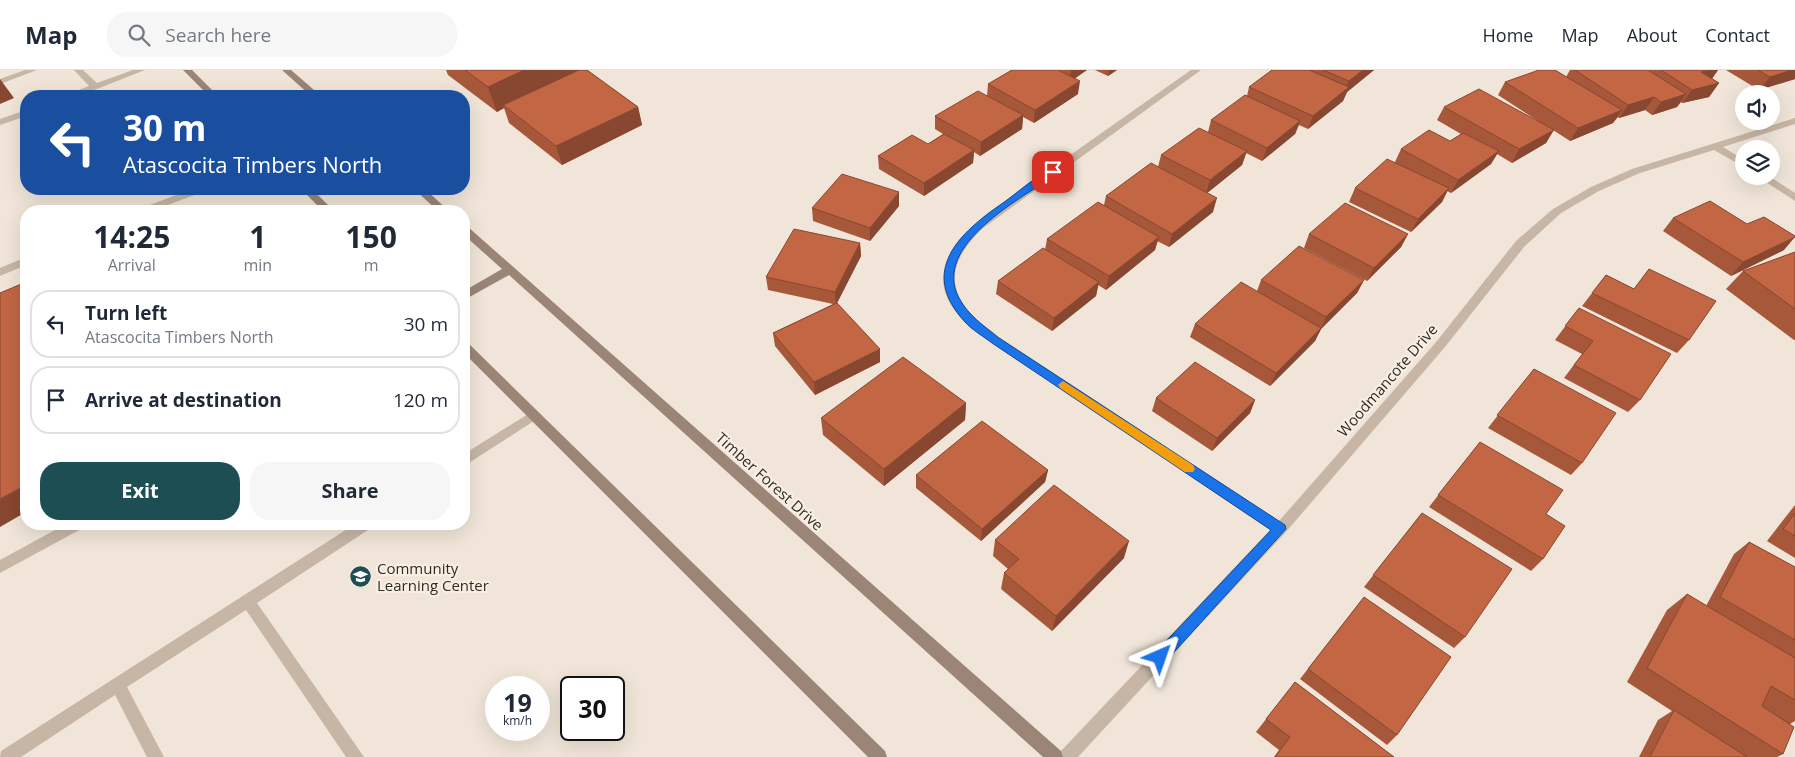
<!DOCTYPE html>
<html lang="en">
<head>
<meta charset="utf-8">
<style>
  :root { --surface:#fff; --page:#f6f6f7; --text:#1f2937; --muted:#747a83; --line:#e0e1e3; --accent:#1d4e53 }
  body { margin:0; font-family:"Open Sans",sans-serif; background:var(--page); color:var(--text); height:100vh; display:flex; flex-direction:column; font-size:19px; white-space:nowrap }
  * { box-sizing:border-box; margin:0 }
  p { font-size:16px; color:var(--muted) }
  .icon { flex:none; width:28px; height:28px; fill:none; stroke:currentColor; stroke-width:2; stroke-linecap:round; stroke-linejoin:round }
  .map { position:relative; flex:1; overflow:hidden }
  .sheet { position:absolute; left:20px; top:135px; width:450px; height:325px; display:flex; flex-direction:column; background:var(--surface); border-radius:20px; box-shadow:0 5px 20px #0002 }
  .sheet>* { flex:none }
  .guide { position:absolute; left:20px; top:20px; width:450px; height:105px; border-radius:20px; box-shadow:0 5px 20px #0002; background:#1a4fa0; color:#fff; overflow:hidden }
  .fabs { position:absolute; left:1735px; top:15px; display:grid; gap:10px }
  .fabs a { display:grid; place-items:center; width:45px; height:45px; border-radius:50%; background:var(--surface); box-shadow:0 5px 20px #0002; font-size:25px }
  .speed { position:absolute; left:485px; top:606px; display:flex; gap:10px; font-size:25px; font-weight:700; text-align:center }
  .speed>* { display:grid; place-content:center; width:65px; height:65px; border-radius:50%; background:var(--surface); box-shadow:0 5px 20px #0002; line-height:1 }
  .speed small { font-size:12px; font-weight:400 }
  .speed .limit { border:2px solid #111; border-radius:8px; background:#fff; color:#111 }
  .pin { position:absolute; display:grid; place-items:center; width:42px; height:42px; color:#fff; margin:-21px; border-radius:10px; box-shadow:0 2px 8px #0006 }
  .me { position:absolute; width:55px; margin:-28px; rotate:43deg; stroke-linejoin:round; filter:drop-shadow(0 0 4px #0008) }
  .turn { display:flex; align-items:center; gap:18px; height:105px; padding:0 20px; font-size:22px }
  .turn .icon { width:65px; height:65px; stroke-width:2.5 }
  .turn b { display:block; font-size:35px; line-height:42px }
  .eta { display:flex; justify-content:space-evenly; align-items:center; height:85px; text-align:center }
  .eta b { font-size:30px; font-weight:700; line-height:35px }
  .action { display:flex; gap:10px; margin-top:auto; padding:10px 20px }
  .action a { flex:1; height:58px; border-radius:20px; background:var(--accent); color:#fff; font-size:20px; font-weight:700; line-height:58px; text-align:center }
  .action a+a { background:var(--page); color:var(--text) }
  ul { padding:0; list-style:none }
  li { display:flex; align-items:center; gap:15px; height:68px; margin:0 10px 8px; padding:0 10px; border:2px solid var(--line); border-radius:20px }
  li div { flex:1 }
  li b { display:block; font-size:19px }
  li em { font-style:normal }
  header { display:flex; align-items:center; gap:30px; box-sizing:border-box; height:70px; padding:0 25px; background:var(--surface); border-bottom:1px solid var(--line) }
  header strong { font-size:24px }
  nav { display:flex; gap:28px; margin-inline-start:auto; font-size:18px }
  .search { width:350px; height:45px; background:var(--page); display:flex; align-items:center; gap:12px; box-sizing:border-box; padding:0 18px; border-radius:20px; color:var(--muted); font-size:19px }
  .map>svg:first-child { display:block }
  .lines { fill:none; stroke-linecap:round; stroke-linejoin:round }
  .lane { fill:#c7b6a5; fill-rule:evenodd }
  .street { fill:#c7b6a5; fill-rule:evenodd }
  .secondary { fill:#9b8576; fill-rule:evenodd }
  .wall { fill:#a7583a }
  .shaded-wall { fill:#884730 }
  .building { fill:#c26644; stroke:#884730 }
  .route { fill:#1a73e8; stroke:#114b97 }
  .slow { fill:#f59e0b }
  .labels { text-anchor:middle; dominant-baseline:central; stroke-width:4.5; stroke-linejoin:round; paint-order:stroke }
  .street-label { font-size:15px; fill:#332b26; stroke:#f8efe4 }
  .poi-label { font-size:15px; fill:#332b26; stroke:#f8efe4; text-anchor:start }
</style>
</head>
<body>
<header>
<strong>Map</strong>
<div class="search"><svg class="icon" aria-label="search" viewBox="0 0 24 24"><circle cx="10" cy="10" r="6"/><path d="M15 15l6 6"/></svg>Search here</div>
<nav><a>Home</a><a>Map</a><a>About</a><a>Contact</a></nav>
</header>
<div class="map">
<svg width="1795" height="687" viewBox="0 0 1795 687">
  <rect width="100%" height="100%" fill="#f0e5d8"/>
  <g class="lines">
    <path class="lane" d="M 25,0 L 37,0 L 0,14 L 0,9 Z
      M 74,0 L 83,0 L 97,13 L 133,0 L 145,0 L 79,26 L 67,26 L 68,24 L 89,16 Z
      M 26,40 L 26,46 L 0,55 L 0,49 Z
      M 192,119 L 206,119 L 205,121 L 152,141 L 138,141 L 139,139 Z
      M 26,187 L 26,195 L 0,206 L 0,198 Z
      M 533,341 L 537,343 L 539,346 L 537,349 L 464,396 L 464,384 Z
      M 66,454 L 85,454 L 83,458 L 0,503 L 0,490 Z
      M 355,454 L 373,454 L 371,458 L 257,533 L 364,687 L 346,687 L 246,540 L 127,617 L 164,687 L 147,687 L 115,625 L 21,687 L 0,687 L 1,681 Z"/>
    <path class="street" d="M 1191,0 L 1201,0 L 982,159 C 953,187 942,216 975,248 C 982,255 991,260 999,267 L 1279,451 L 1437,271 L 1516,171 L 1553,139 L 1591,117 L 1632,99 L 1795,48 L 1795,54 L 1723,77 L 1744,90 L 1744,97 L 1714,80 L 1640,103 L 1599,121 L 1561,143 L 1524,177 L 1445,277 L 1285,463 L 1078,687 L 1059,687 L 1061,681 L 1270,460 L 974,260 C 920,216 945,179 988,143 Z
      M 1757,106 L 1769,106 L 1795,123 L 1795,131 Z"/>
    <path class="secondary" d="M 183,0 L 192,0 L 218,26 L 209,26 Z
      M 282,0 L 291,0 L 321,26 L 311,26 Z
      M 301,119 L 312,119 L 334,141 L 323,141 Z
      M 414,119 L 425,119 L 449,141 L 438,141 Z
      M 464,156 L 468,157 L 1061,681 L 1063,687 L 1043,687 L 509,205 L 464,230 L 464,221 L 502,199 L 464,165 Z
      M 464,272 L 468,273 L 885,681 L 887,687 L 868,687 L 464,283 Z"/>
  </g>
  <path class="wall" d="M 446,0 L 587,0 L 638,37 L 642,55 L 562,95 L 509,53 L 504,38 L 497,42 L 448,5 Z
    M 1012,0 L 1087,0 L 1074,8 L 1078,24 L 1034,53 L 1023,47 L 1022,59 L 980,86 L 974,82 L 973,93 L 924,126 L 879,99 L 878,86 L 928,74 L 943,64 L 935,59 L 935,46 L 987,26 L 988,14 Z
    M 1095,0 L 1117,0 L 1108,6 Z
    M 1272,0 L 1374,0 L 1347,22 L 1343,31 L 1308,59 L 1299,55 L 1295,64 L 1262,91 L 1246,83 L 1242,95 L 1207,123 L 1213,142 L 1169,177 L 1157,171 L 1155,180 L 1106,220 L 1098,215 L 1096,226 L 1052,261 L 996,224 L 998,211 L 1045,180 L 1047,169 L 1104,135 L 1106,126 L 1158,97 L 1161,85 L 1208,62 L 1211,50 L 1247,26 L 1249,17 Z
    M 1570,0 L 1718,0 L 1712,9 L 1719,13 L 1709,27 L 1682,33 L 1681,32 L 1677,37 L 1652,45 L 1645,40 L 1619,48 L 1618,47 L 1613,53 L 1570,71 L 1553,60 L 1546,73 L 1512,93 L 1497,84 L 1491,94 L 1451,123 L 1447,121 L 1442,132 L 1411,162 L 1349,132 L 1355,118 L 1395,92 L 1401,79 L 1450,71 L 1461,64 L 1437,50 L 1444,37 L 1541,53 L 1498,25 L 1505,12 L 1566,7 Z
    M 1726,0 L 1795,0 L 1795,9 L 1759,20 Z
    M 899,136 L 870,171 L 813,151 L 812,138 Z
    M 1673,148 L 1784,180 L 1731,206 L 1663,161 Z
    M 1309,164 L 1408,164 L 1401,177 L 1367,211 L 1304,178 Z
    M 860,173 L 861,186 L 837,233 L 880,292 L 815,325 L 775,276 L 773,263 L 833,234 L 768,220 L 766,207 Z
    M 1795,182 L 1795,270 L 1794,270 L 1726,219 L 1743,201 Z
    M 1649,199 L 1689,270 L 1677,283 L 1582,236 L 1606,205 L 1634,219 Z
    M 1261,210 L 1364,210 L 1357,223 L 1321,259 L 1315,271 L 1270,316 L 1190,267 L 1195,254 L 1257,221 Z
    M 1579,238 L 1640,330 L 1628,342 L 1564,308 L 1582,284 L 1555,270 Z
    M 1534,299 L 1582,393 L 1571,405 L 1488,358 Z
    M 1156,328 L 1255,330 L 1250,343 L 1212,381 L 1152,341 Z
    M 966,333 L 965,350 L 884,416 L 823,365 L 821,348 Z
    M 1480,372 L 1546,444 L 1543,489 L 1531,501 L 1429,437 Z
    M 1048,400 L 1045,412 L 981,471 L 916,418 L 916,405 Z
    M 1795,435 L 1795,488 L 1767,471 Z
    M 1422,443 L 1465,567 L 1454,578 L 1364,517 Z
    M 995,470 L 1124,488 L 1052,561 L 1001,519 L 1004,503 L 1008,499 L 993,486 Z
    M 1749,472 L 1795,497 L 1795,651 L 1790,654 L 1783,684 L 1777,687 L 1639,687 L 1658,650 L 1672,641 L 1627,612 L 1667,540 L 1687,524 L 1706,536 L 1734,484 Z
    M 1364,527 L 1397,665 L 1387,675 L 1300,609 Z
    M 1295,612 L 1394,687 L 1274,687 L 1279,680 L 1256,662 Z"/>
  <path class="shaded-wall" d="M 524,0 L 585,0 L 503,35 L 504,38 L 497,42 L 488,17 Z
    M 1071,0 L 1087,0 L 1070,12 Z
    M 1109,0 L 1117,0 L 1108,6 Z
    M 1363,0 L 1374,0 L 1347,22 L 1343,31 L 1308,59 L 1313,46 L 1345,20 L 1349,11 Z
    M 1710,0 L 1718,0 L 1710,11 L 1701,2 Z
    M 1792,0 L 1795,0 L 1795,9 L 1759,20 L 1770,7 Z
    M 0,9 L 14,28 L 0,34 Z
    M 1080,11 L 1078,24 L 1034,53 L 1035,40 Z
    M 1719,13 L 1709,27 L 1682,33 L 1692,20 Z
    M 1686,24 L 1677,37 L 1652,45 L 1661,32 Z
    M 1654,27 L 1645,40 L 1619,48 L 1628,35 Z
    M 638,37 L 642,55 L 562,95 L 556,76 Z
    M 1622,40 L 1613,53 L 1570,71 L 1578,58 Z
    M 1023,45 L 1022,59 L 980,86 L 981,72 Z
    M 1300,51 L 1295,64 L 1262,91 L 1267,78 Z
    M 1554,60 L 1546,73 L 1512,93 L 1519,79 Z
    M 974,80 L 973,93 L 924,126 L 924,113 Z
    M 1247,81 L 1242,95 L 1206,124 L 1210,110 Z
    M 1499,81 L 1491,94 L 1451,123 L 1458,110 Z
    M 1449,118 L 1442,132 L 1411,162 L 1418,149 Z
    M 899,122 L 899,136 L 870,171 L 870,158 Z
    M 1217,128 L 1213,142 L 1169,177 L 1172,164 Z
    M 1408,164 L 1401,177 L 1367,211 L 1374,198 Z
    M 1159,167 L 1155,180 L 1106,220 L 1109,206 Z
    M 1795,167 L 1784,180 L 1731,206 L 1743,192 Z
    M 860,173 L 861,186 L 836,235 L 835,222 Z
    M 1364,210 L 1357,223 L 1321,259 L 1315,271 L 1270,316 L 1276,303 L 1321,258 L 1326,247 Z
    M 1099,212 L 1096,226 L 1052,261 L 1054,248 Z
    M 880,279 L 880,292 L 815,325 L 814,312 Z
    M 1255,330 L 1250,343 L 1212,381 L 1217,368 Z
    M 966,333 L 965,350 L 884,416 L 884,399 Z
    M 1048,400 L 1045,412 L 981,471 L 982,459 Z
    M 26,415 L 26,442 L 0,457 L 0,429 Z
    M 1129,471 L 1124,488 L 1052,561 L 1056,546 Z"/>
  <path class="building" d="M 465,0 L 524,0 L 488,17 Z
    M 579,0 L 587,0 L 638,37 L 556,76 L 503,35 Z
    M 1012,0 L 1058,0 L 1080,11 L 1035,40 L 988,14 Z
    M 1272,0 L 1309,0 L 1349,17 L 1313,46 L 1249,17 Z
    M 1323,0 L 1363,0 L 1349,11 Z
    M 1539,0 L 1555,0 L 1622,40 L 1578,58 L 1505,12 Z
    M 1575,0 L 1648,0 L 1686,24 L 1661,32 L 1654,27 L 1628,35 Z
    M 1661,0 L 1710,0 L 1701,2 L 1719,13 L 1692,20 Z
    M 1758,0 L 1792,0 L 1770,7 Z
    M 1479,19 L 1554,60 L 1519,79 L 1444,37 Z
    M 978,21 L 1023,45 L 981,72 L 935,46 Z
    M 1245,25 L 1300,51 L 1267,78 L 1211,50 Z
    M 1199,58 L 1247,81 L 1210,110 L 1161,85 Z
    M 1429,60 L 1450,71 L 1463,63 L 1499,81 L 1458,110 L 1401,79 Z
    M 944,64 L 974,80 L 924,113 L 878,86 L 912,65 L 928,74 Z
    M 1387,89 L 1449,118 L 1418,149 L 1355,118 Z
    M 1151,93 L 1217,128 L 1172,164 L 1106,126 Z
    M 842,104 L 899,122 L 870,158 L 812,138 Z
    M 1710,131 L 1747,154 L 1764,147 L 1795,166 L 1795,167 L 1743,192 L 1673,148 Z
    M 1098,132 L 1159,167 L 1109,206 L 1047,169 Z
    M 1345,133 L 1408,164 L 1374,198 L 1309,164 Z
    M 191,139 L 193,141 L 186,141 Z
    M 794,159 L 860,173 L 835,222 L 766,207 Z
    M 1299,176 L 1364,210 L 1326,247 L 1261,210 Z
    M 1043,178 L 1099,212 L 1054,248 L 998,211 Z
    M 1795,182 L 1795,239 L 1743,201 Z
    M 1649,199 L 1716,231 L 1689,270 L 1592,223 L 1606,205 L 1634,219 Z
    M 26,212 L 26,415 L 0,429 L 0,223 Z
    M 1241,212 L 1321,258 L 1276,303 L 1195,254 Z
    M 837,233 L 880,279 L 814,312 L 773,263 Z
    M 1579,238 L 1671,284 L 1640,330 L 1574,295 L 1593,271 L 1565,256 Z
    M 903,287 L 966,333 L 884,399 L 821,348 Z
    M 1195,292 L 1255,330 L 1217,368 L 1156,328 Z
    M 1534,299 L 1616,343 L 1582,393 L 1497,345 Z
    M 982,351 L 1048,400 L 982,459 L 916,405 Z
    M 1480,372 L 1563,420 L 1546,444 L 1565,456 L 1543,489 L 1438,425 Z
    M 1054,415 L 1129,471 L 1056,546 L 1004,503 L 1019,489 L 995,470 Z
    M 1422,443 L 1512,499 L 1465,567 L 1373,505 Z
    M 1795,443 L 1795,466 L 1783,459 Z
    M 1749,472 L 1795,497 L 1795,570 L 1720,527 Z
    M 1687,524 L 1795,588 L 1795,630 L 1771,616 L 1762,636 L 1794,657 L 1783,684 L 1647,598 Z
    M 1364,527 L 1451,587 L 1397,665 L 1308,599 Z
    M 1295,612 L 1394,687 L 1275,687 L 1290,667 L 1266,649 Z
    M 1674,640 L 1747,687 L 1650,687 Z"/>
  <path class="route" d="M 1053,99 L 1057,100 L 1057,104 C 1022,128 931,175 959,228 C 968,245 984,256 999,268 L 1285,455 L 1286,459 L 1165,592 L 1160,594 L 1155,592 L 1153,587 L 1155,583 L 1271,460 L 992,273 C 983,266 972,260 965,252 C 918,201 959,163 1003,133 C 1017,123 1038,104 1053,99 Z"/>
  <path class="slow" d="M 1063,311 L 1193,395 L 1195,399 L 1193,402 L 1185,402 L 1060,318 L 1058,315 Z"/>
  <defs>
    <symbol id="school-disc" viewBox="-11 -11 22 22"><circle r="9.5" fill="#1d4e53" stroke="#f8efe4"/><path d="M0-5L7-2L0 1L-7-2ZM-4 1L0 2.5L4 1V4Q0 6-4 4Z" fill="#fff"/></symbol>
  </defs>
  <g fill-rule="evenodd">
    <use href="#school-disc" x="348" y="494" width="25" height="25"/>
  </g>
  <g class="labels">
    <g class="street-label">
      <text transform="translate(1387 310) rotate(-49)">Woodmancote Drive</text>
      <text transform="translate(770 411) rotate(42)">Timber Forest Drive</text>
    </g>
    <g class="poi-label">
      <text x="377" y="498">Community<tspan x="377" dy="17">Learning Center</tspan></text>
    </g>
  </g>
</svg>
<div class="fabs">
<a><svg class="icon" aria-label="sound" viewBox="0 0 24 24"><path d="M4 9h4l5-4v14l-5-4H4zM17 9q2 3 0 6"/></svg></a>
<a><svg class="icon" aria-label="layers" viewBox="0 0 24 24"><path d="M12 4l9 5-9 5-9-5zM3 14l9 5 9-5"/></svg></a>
</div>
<div class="speed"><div>19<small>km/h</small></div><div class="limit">30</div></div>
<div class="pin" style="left:1053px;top:102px;background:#d93025"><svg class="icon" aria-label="arrive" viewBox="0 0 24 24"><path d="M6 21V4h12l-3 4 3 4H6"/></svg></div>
<svg class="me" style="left:1160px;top:587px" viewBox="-20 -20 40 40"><path d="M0-17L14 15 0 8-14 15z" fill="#1a73e8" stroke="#fff" stroke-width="4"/></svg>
<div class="guide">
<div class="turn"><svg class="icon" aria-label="left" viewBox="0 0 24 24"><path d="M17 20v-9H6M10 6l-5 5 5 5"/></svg><div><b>30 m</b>Atascocita Timbers North</div></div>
</div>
<section class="sheet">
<div class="eta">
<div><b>14:25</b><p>Arrival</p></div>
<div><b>1</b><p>min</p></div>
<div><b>150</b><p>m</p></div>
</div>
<ul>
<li><svg class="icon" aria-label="left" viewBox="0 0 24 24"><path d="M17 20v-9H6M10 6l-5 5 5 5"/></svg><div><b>Turn left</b><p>Atascocita Timbers North</p></div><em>30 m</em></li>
<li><svg class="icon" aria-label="arrive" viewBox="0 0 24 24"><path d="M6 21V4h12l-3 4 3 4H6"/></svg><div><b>Arrive at destination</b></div><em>120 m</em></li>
</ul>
<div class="action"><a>Exit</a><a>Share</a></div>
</section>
</div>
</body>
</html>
